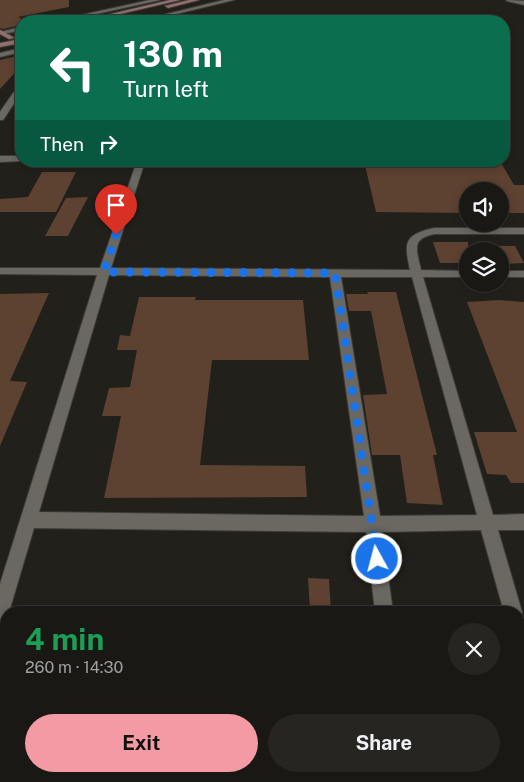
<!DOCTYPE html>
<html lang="en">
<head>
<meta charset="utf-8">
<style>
  :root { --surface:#1a1814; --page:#272522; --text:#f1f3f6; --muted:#9fa0a0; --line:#383734; --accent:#f49aa4 }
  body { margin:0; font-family:"Public Sans",sans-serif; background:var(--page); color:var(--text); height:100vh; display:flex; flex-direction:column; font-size:19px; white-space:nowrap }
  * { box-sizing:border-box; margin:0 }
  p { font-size:16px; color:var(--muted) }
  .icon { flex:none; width:28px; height:28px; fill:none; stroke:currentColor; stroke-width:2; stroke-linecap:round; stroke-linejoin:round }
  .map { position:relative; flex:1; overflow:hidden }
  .details { position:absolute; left:0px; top:606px; width:525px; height:176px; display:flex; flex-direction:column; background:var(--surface); border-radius:20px 20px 0 0; box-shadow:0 2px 8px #0003,0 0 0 1px var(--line) }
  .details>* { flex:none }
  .hud { position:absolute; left:15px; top:15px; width:495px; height:152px; border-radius:20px; box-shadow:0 2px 8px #0003,0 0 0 1px var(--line); background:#0b6e4f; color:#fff; overflow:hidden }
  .buttons { position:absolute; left:459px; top:182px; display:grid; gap:10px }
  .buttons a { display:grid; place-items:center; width:50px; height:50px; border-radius:50%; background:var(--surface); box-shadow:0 2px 8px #0003,0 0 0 1px var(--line); font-size:25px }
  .pin { position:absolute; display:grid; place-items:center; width:42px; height:42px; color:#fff; margin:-51px -21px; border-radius:50% 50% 50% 0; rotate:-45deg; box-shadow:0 0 5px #0007 }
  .pin .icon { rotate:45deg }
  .me { position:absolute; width:55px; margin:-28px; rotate:353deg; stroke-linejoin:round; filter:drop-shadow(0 0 4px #0008) }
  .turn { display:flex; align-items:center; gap:18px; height:105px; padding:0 25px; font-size:22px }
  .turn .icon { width:65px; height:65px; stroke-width:2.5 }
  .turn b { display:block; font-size:35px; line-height:42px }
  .then { display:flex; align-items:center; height:48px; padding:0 25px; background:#0003; gap:10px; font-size:19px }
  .round { display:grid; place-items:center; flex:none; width:52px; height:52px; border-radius:26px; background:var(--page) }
  .headline { display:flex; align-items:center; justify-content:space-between; height:85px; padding:0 25px }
  h1 { font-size:30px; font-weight:700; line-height:38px; color:#1e9e55 }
  .primary-button { display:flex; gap:10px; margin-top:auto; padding:10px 25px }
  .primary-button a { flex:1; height:58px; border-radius:30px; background:var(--accent); color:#111; font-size:20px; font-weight:700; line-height:58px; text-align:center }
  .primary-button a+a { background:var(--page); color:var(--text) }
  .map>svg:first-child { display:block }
  .building { fill:#5d4131 }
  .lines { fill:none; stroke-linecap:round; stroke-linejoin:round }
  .minor-casing { stroke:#3f3d39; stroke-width:2 }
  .secondary-casing { stroke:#3f3d39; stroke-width:2 }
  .minor { fill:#6a6861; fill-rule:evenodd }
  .secondary { fill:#93706e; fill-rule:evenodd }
  .route { stroke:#1a73e8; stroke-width:9; stroke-dasharray:0 16.2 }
</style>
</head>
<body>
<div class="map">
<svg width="524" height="782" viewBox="0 0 524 782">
  <rect width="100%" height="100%" fill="#22201a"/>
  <path class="building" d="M 0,0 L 69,0 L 69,7 L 18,17 L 26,21 L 21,21 L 21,25 L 3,29 L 0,28 Z
    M 21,55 L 21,66 L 0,89 L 0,60 Z
    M 364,161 L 500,161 L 514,185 L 524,185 L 524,213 L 500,213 L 500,191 L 468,191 L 468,213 L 376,212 Z
    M 42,172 L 76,172 L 56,212 L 0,212 L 0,199 L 28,197 Z
    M 88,197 L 68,236 L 45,236 L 66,198 Z
    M 433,242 L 468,242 L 468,263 L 440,263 Z
    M 495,246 L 515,246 L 524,263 L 505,264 L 500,251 Z
    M 367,292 L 396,292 L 437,455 L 433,455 L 443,505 L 407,503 L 400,455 L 372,455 L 363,395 L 387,394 L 371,311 L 349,311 L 346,294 L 368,294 Z
    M 49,293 L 10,381 L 27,382 L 0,446 L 0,294 Z
    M 139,297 L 196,297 L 195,300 L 303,300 L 309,360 L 212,360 L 200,465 L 305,466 L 307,497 L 104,498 L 121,416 L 102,416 L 109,388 L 130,387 L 137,350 L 117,350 L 120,335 L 130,336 Z
    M 499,300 L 524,302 L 524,483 L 511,483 L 506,475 L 487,474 L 474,432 L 517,432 L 467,302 Z
    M 308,578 L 329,579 L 331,612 L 310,611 Z"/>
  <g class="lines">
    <defs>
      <path id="minor" d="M 150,0 L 160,0 L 64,21 L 54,21 Z
        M 224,0 L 234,0 L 147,21 L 138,21 Z
        M 506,0 L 524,1 L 524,5 L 507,1 Z
        M 21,27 L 21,31 L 0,34 L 0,32 Z
        M 21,48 L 21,52 L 0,57 L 0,53 Z
        M 18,86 L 21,86 L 21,93 L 3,120 L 0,120 L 0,112 Z
        M 0,156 L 21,156 L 22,161 L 0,162 Z
        M 137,161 L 145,161 L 111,268 L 410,270 C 404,242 404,235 434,228 L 524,228 L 524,234 L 434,234 C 410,239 417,251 421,270 L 468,271 L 468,277 L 423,277 L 493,515 L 524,514 L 524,530 L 498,530 L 522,612 L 520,619 L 519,612 L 504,612 L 481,530 L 382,532 L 393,612 L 375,612 L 366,532 L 34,528 L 9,612 L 6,612 L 6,620 L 0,622 L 0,584 L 97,275 L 0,274 L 0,268 L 100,268 ZM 109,275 L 330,277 L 364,516 L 39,512 ZM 341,277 L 412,277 L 477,515 L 380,516 Z
        M 500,271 L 524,271 L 524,277 L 500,277 Z
        M 519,621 L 524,624 L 524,659 L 519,657 Z
        M 393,776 L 415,776 L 416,782 L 394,782 Z"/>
      <path id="secondary" d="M 170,0 L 180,0 L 90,21 L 81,21 Z
        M 189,0 L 199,0 L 168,8 L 165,6 Z
        M 0,30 L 13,37 L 14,38 L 9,39 L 0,34 Z
        M 21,39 L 21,43 L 0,47 L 0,43 Z"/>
    </defs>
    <use href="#minor" class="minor-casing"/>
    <use href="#secondary" class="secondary-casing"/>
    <use href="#minor" class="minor"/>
    <use href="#secondary" class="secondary"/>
  </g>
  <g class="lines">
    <path class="route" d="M 116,235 L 104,272 L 335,273 L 377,559"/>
  </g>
</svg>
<div class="buttons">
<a><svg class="icon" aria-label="sound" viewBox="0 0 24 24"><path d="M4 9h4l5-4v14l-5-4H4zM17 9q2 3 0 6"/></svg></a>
<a><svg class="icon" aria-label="layers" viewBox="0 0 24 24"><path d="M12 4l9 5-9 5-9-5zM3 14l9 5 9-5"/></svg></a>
</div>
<div class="pin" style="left:116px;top:235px;background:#d93025"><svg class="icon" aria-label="arrive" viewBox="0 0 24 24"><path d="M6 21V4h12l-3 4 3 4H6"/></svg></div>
<svg class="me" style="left:377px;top:559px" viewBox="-20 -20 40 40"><circle r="17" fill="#1a73e8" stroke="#fff" stroke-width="3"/><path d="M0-11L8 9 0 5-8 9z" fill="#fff"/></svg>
<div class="hud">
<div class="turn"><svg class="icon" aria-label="left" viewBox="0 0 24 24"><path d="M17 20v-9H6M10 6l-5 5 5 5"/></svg><div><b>130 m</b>Turn left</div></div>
<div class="then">Then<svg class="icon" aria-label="right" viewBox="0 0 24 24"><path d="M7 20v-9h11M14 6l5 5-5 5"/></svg></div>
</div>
<section class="details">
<div class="headline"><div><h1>4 min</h1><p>260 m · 14:30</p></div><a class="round"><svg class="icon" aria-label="close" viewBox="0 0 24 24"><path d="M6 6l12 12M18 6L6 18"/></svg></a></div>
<div class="primary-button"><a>Exit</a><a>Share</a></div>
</section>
</div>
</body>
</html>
